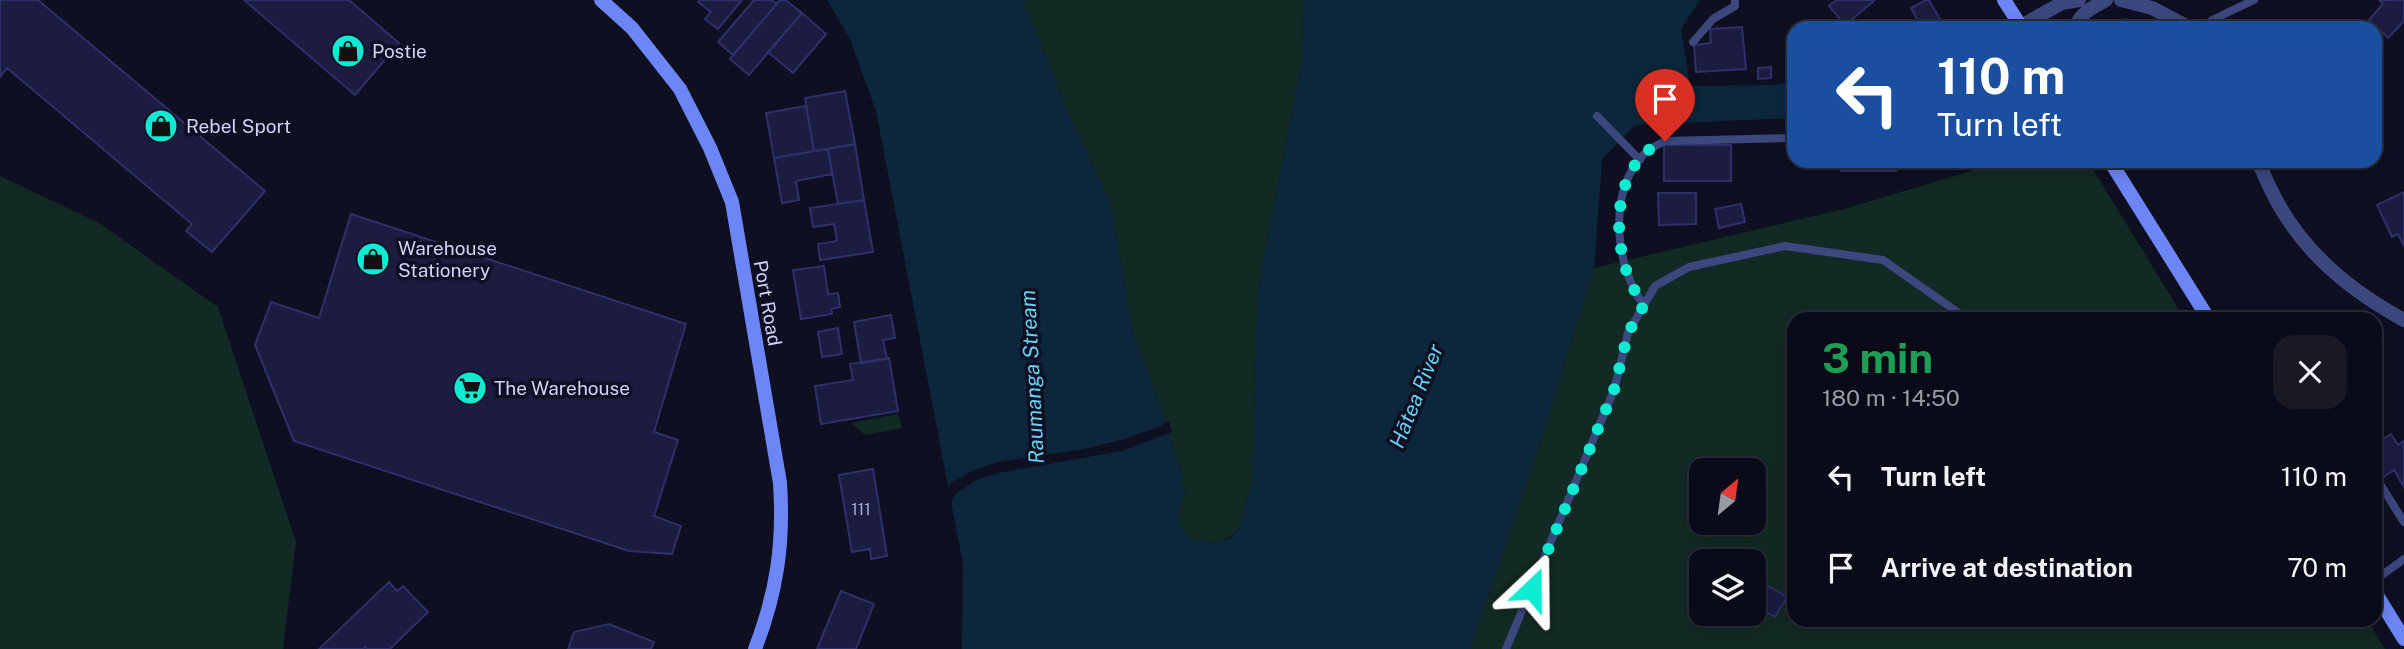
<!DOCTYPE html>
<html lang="en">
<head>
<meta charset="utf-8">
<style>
  :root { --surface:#0a0b18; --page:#181925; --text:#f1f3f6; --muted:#999ba2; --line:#2a2b37 }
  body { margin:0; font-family:"Public Sans",sans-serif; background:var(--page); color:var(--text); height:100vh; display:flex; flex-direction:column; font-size:26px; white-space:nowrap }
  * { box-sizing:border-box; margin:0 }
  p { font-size:23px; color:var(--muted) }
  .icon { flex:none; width:38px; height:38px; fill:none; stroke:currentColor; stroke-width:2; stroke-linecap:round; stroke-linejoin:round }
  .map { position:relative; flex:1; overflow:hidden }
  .side { position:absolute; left:1787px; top:312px; width:595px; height:315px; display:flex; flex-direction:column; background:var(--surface); border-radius:21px; box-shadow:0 4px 18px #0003,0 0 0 2px var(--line) }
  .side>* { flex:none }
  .top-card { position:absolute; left:1787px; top:21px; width:595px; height:147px; border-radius:21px; box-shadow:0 4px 18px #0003,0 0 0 2px var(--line); background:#1a4fa0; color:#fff; overflow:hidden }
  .needle { width:46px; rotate:29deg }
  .fabs { position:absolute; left:1689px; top:458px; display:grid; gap:14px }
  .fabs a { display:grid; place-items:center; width:77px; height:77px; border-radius:14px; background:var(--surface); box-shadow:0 4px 18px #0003,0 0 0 2px var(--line); font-size:35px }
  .pin { position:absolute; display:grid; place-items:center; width:60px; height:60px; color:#fff; margin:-72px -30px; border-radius:50% 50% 50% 0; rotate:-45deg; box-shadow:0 0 7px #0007 }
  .pin .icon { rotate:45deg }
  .me { position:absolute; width:77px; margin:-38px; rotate:23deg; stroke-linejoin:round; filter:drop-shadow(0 0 5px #0008) }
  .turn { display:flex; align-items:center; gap:24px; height:147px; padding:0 35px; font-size:32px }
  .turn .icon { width:91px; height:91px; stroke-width:2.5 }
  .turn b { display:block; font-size:49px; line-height:60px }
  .round { display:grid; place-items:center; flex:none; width:74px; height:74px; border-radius:21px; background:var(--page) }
  .overview { display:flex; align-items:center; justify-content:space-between; height:119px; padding:0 35px }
  h1 { font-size:42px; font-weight:700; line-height:52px; color:#1e9e55 }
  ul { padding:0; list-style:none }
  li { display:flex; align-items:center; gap:21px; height:91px; padding:0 35px }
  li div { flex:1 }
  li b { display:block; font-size:26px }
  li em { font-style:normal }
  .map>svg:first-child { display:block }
  .green { fill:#122a24; fill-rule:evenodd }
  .water { fill:#0c273b }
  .pier { fill:#0e0f20 }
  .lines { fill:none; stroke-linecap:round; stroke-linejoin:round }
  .stream { stroke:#0c273b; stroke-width:5 }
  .building { fill:#1b1c40; stroke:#2f2f6b; stroke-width:2 }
  .lane { stroke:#3c477d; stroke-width:8 }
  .street { stroke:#3c477d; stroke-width:14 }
  .secondary { stroke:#6d86f7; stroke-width:14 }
  .route { stroke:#0debd3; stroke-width:12; stroke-dasharray:0 21.6 }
  .labels { text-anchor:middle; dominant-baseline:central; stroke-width:7; stroke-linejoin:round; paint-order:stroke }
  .number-label { font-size:16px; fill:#a3a6cd }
  .poi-label { font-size:19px; fill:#d0d4fc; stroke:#0e0f20; text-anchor:start }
  .street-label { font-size:19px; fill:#d0d4fc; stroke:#0e0f20 }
  .water-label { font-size:21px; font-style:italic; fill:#64d1f6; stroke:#0e0f20 }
</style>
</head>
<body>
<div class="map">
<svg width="2404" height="649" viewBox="0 0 2404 649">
  <rect width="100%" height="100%" fill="#0e0f20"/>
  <path class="green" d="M 1023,0 L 1303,0 L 1302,61 L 1258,289 L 1252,483 L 1240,527 L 1231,537 L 1216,542 L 1193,540 L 1184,532 L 1178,523 L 1179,513 L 1185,494 L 1181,473 L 1163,413 L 1133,334 L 1111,204 L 1074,126 Z
    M 2004,161 L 2088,161 L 2184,318 L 1794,318 L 1794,620 L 2367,620 L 2385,649 L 1470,649 L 1540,444 L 1594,268 L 1844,209 ZM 1701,471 L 1754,471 L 1754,523 L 1701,523 ZM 1701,562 L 1754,562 L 1754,614 L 1701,614 Z
    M 0,176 L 99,223 L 218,307 L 296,542 L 283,649 L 0,649 Z
    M 898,414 L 902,428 L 865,435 L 851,423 Z"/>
  <path class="water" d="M 827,0 L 1023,0 L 1074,126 L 1111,204 L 1133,334 L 1163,413 L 1181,473 L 1185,493 L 1179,513 L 1179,523 L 1184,532 L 1193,540 L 1216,542 L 1231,538 L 1240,527 L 1252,483 L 1258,289 L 1302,61 L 1303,0 L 1700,0 L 1681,29 L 1690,86 L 1771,85 L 1794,82 L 1794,118 L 1635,125 L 1602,159 L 1594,268 L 1540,444 L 1470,649 L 962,649 L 963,564 L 876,111 L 850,39 Z"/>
  <path class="pier" d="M 1169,421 L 1172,432 L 1122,451 L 1003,472 L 978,479 L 957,493 L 948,507 L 945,492 L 951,483 L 972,471 L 998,462 L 1084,449 L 1125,439 L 1158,427 Z"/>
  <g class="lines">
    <path class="stream" d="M 2104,28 L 2126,20"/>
  </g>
  <path class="building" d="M 0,0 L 38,0 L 265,191 L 212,252 L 186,231 L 192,224 L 7,68 L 0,77 Z
    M 244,0 L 349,0 L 399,43 L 355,95 Z
    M 700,0 L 742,0 L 718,29 L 705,19 L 711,12 L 698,2 Z
    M 754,0 L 771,0 L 777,4 L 733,55 L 718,42 Z
    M 780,0 L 785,0 L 802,13 L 749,75 L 730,59 Z
    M 1837,0 L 1875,0 L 1845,25 L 1829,6 Z
    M 1926,0 L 1929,0 L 1945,28 L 1922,28 L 1911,8 Z
    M 2379,0 L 2404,0 L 2404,21 L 2388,38 L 2369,20 L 2383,4 Z
    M 802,13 L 826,34 L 793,73 L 768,52 Z
    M 1742,27 L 1746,69 L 1696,72 L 1694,45 L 1711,43 L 1710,29 Z
    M 1771,67 L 1771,78 L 1758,79 L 1758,68 Z
    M 845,91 L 855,144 L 814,151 L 805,98 Z
    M 806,106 L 814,151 L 774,158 L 766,113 Z
    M 855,144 L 864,200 L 838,204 L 828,149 Z
    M 1664,145 L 1731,145 L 1731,181 L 1664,181 Z
    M 828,149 L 832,174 L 796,181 L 799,200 L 782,203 L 774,158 Z
    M 1841,161 L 1896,161 L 1896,171 L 1841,171 Z
    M 2404,192 L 2404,246 L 2398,234 L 2392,237 L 2377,205 Z
    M 1658,193 L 1696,193 L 1696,224 L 1659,225 Z
    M 864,200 L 873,252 L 820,260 L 818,244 L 837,241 L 834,224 L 813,227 L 810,208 Z
    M 1741,204 L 1745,222 L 1719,228 L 1715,209 Z
    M 351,214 L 686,324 L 654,432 L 678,440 L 654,516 L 681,526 L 672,554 L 629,551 L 294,441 L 255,345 L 271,302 L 319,318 Z
    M 824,266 L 828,294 L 838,293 L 840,307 L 831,309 L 832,314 L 801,319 L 793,270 Z
    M 891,315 L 895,338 L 883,340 L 887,359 L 861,363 L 854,322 Z
    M 838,328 L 842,354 L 822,357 L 818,332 Z
    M 889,358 L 898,411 L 821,424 L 815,386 L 853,380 L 850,364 Z
    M 2391,434 L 2398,445 L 2404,441 L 2404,487 L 2394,470 L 2382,478 L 2375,467 L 2375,444 Z
    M 873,469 L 887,556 L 871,559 L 870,549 L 852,552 L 839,475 Z
    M 1754,578 L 1787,597 L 1775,617 L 1754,605 Z
    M 389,582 L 397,591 L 403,586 L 428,612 L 390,649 L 367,649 L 365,647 L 363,649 L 319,649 Z
    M 841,591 L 874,604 L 856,649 L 817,649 Z
    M 609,624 L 654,642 L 651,649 L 568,649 L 574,632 Z"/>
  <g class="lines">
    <path class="lane" d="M 2202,28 L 2212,20 L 2254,0
      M 1693,42 L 1713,19 L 1735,6 L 1735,0
      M 1597,116 L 1640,160
      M 1644,305 C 1614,266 1607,188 1646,152 C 1651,148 1659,144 1665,141 L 1794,138
      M 2375,476 L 2404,522
      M 2375,580 L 2404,559
      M 1506,649 L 1614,390 L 1628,333 L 1655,286 L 1689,267 L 1785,246 L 1883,260 L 1966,318"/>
    <path class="street" d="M 2121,0 L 2152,8 L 2190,28
      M 2021,26 L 2062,3 L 2079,0
      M 2075,28 C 2080,13 2093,7 2106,0
      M 2258,161 C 2264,175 2271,191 2279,205 C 2307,255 2354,293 2404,320"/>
    <path class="secondary" d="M 601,0 L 632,28 L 680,89 L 710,148 L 732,202 L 780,483 C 784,544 777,592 755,649
      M 2004,0 L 2022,28
      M 2110,161 L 2208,318
      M 2375,592 L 2404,639"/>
  </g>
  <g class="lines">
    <path class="route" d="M 1532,589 L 1614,390 L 1628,333 L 1644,305 C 1614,267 1607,188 1646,152 C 1651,148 1659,144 1665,141"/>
  </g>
  <defs>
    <symbol id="shop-disc" viewBox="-11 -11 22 22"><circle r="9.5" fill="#0debd3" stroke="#0e0f20"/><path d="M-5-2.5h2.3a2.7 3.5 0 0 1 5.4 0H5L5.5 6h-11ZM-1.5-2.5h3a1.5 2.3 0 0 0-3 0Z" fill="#111"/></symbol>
    <symbol id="supermarket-disc" viewBox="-11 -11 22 22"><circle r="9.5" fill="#0debd3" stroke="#0e0f20"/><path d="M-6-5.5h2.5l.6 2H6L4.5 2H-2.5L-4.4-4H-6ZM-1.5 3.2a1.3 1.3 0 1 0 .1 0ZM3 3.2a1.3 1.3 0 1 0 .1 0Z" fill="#111"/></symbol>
  </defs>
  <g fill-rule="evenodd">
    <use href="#shop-disc" x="329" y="32" width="38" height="38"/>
    <use href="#shop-disc" x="142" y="107" width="38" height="38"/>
    <use href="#shop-disc" x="354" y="240" width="38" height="38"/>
    <use href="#supermarket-disc" x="451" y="369" width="38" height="38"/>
  </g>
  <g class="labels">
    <g class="number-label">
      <text x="861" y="509">111</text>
    </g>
    <g class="poi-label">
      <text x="372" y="51">Postie</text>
      <text x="186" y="126">Rebel Sport</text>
      <text x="398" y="248">Warehouse<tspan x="398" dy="22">Stationery</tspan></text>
      <text x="494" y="388">The Warehouse</text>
    </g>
    <g class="street-label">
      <text transform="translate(768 303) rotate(80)">Port Road</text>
    </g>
    <g class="water-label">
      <text transform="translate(1032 377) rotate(-93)">Raumanga Stream</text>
      <text transform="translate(1416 396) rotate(-68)">Hātea River</text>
    </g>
  </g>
</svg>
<div class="fabs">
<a><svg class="needle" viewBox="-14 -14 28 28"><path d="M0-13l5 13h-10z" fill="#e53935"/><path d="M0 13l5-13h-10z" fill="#999ba2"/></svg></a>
<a><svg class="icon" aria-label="layers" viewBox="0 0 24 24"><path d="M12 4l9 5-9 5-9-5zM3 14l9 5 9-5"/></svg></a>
</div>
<div class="pin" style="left:1665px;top:141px;background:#d93025"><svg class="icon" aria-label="arrive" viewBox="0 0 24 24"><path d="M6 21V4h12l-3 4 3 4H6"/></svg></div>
<svg class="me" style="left:1532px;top:589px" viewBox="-20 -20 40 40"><path d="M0-17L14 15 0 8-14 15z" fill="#0debd3" stroke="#fff" stroke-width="4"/></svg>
<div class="top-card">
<div class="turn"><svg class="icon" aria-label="left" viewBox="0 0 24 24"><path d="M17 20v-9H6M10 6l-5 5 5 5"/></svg><div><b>110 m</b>Turn left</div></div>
</div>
<section class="side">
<div class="overview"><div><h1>3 min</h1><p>180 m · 14:50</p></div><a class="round"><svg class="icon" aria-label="close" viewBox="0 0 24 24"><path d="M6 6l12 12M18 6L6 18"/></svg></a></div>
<ul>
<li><svg class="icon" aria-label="left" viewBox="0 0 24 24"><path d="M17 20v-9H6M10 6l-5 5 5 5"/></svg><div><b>Turn left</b></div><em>110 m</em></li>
<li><svg class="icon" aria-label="arrive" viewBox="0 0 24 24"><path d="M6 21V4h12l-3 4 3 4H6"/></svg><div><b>Arrive at destination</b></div><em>70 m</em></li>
</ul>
</section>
</div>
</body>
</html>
